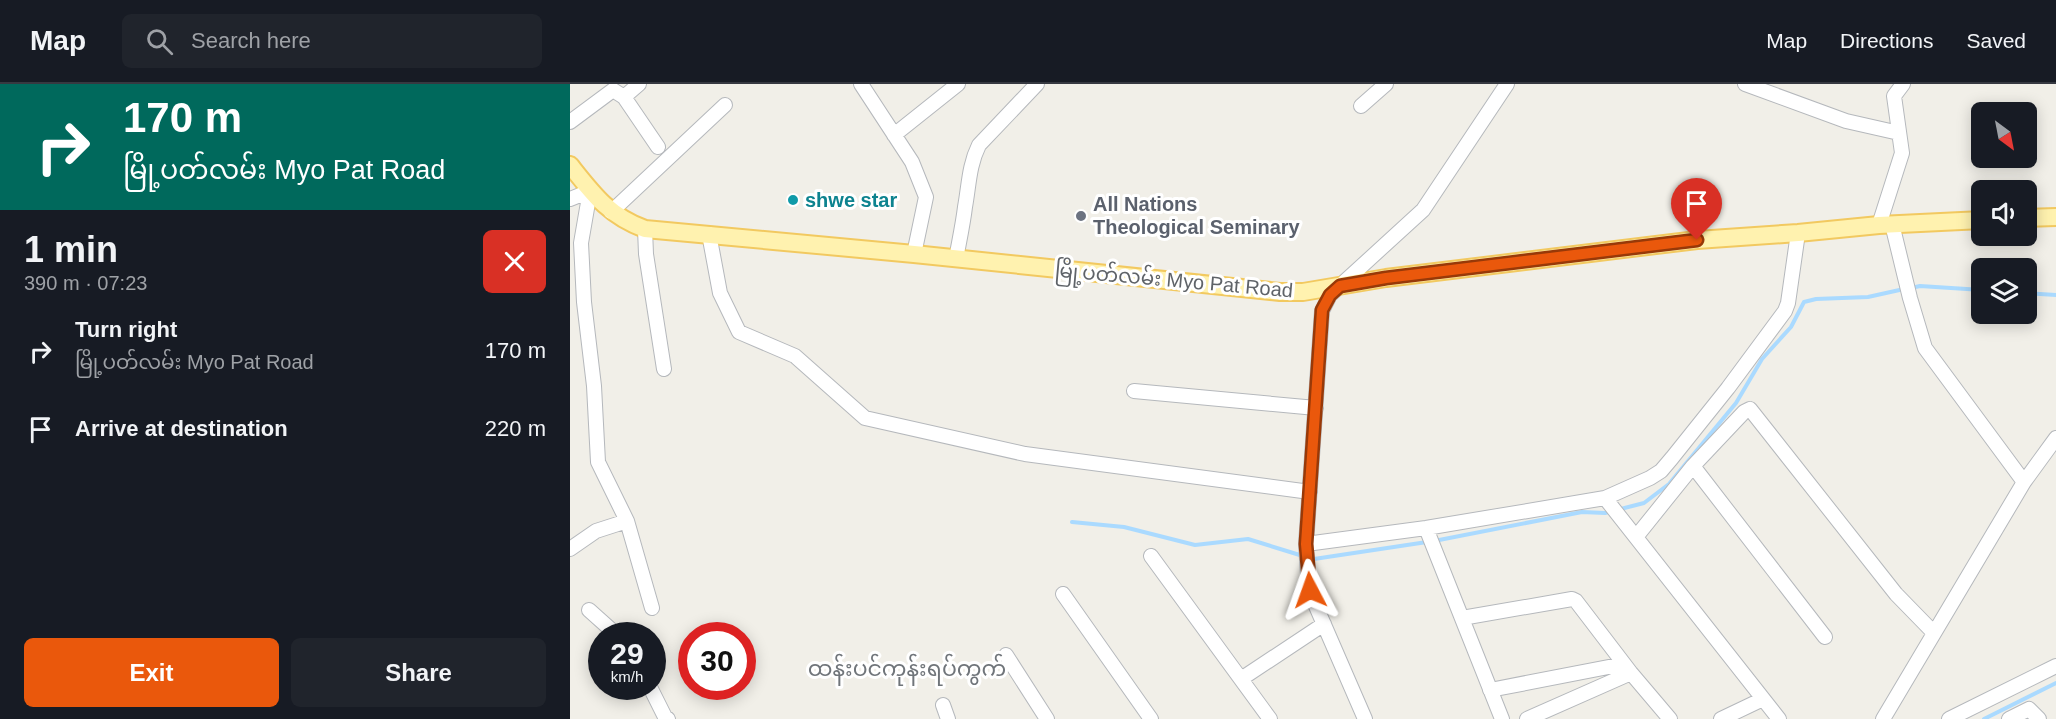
<!DOCTYPE html>
<html lang="en">
<head>
<meta charset="utf-8">
<style>
  :root { --surface:#171b24; --page:#20242c; --text:#f1f3f6; --muted:#9ea1a6; --line:#363941; --accent:#ea580c }
  body { margin:0; font-family:Helvetica,"Noto Sans Myanmar",sans-serif; background:var(--page); color:var(--text); height:100vh; display:flex; flex-direction:column; font-size:22px; white-space:nowrap }
  * { box-sizing:border-box; margin:0 }
  p { font-size:20px; color:var(--muted) }
  .icon { flex:none; width:33px; height:33px; fill:none; stroke:currentColor; stroke-width:2; stroke-linecap:round; stroke-linejoin:round }
  .map { position:relative; flex:1; overflow:hidden }
  .side { display:flex; flex-direction:column; background:var(--surface); width:570px }
  .side>* { flex:none }
  .banner { background:#00695c; color:#fff; overflow:hidden }
  .needle { width:39px; rotate:148deg }
  .fabs { position:absolute; left:1401px; top:18px; display:grid; gap:12px }
  .fabs a { display:grid; place-items:center; width:66px; height:66px; border-radius:9px; background:var(--surface); box-shadow:0 3px 15px #0003; font-size:30px }
  .speed { position:absolute; left:18px; top:538px; display:flex; gap:12px; font-size:30px; font-weight:700; text-align:center }
  .speed>* { display:grid; place-content:center; width:78px; height:78px; border-radius:50%; background:var(--surface); box-shadow:0 3px 15px #0003; line-height:1 }
  .speed small { font-size:15px; font-weight:400 }
  .speed .limit { border:9px solid #d22; background:#fff; color:#111 }
  .pin { position:absolute; display:grid; place-items:center; width:51px; height:51px; color:#fff; margin:-62px -26px; border-radius:50% 50% 50% 0; rotate:-45deg; box-shadow:0 0 6px #0007 }
  .pin .icon { rotate:45deg }
  .me { position:absolute; width:66px; margin:-33px; rotate:356deg; stroke-linejoin:round; filter:drop-shadow(0 0 4px #0008) }
  .turn { display:flex; align-items:center; gap:21px; height:126px; padding:0 24px; font-size:27px }
  .turn .icon { width:78px; height:78px; stroke-width:2.5 }
  .turn b { display:block; font-size:42px; line-height:51px }
  .round { display:grid; place-items:center; flex:none; width:63px; height:63px; border-radius:9px; background:var(--page) }
  .summary { display:flex; align-items:center; justify-content:space-between; height:102px; padding:0 24px }
  h1 { font-size:36px; font-weight:700; line-height:45px }
  .action { display:flex; gap:12px; margin-top:auto; padding:12px 24px }
  .action a { flex:1; height:69px; border-radius:9px; background:var(--accent); color:#fff; font-size:24px; font-weight:700; line-height:69px; text-align:center }
  .action a+a { background:var(--page); color:var(--text) }
  ul { padding:0; list-style:none }
  li { display:flex; align-items:center; gap:18px; height:78px; padding:0 24px }
  li div { flex:1 }
  li b { display:block; font-size:22px }
  li em { font-style:normal }
  header { display:flex; align-items:center; gap:36px; box-sizing:border-box; height:84px; padding:0 30px; background:var(--surface); border-bottom:2px solid var(--line) }
  header strong { font-size:28px }
  nav { display:flex; gap:33px; margin-inline-start:auto; font-size:21px }
  .search { width:420px; height:54px; background:var(--page); display:flex; align-items:center; gap:15px; box-sizing:border-box; padding:0 21px; border-radius:9px; color:var(--muted); font-size:22px }
  main { display:flex; flex:1; min-height:0 }
  .map>svg:first-child { display:block }
  .lines { fill:none; stroke-linecap:round; stroke-linejoin:round }
  .stream { stroke:#aadaff; stroke-width:4 }
  .minor-casing { stroke:#b5b8bc; stroke-width:16 }
  .major-casing { stroke:#f2c960; stroke-width:20 }
  .minor { stroke:#fff; stroke-width:14 }
  .major { stroke:#fff2af; stroke-width:16 }
  .route-casing { stroke:#983908; stroke-width:15 }
  .route { stroke:#ea580c; stroke-width:10 }
  .culture-dot { fill:#0f9aa8; stroke:#fff; stroke-width:2 }
  .worship-dot { fill:#6b7280; stroke:#fff; stroke-width:2 }
  .labels { text-anchor:middle; dominant-baseline:central; stroke-width:6; stroke-linejoin:round; paint-order:stroke }
  .culture-label { font-size:20px; font-weight:bold; fill:#0d838f; stroke:#fff; text-anchor:start }
  .worship-label { font-size:20px; font-weight:bold; fill:#5b616d; stroke:#fff; text-anchor:start }
  .street-label { font-size:20px; fill:#5f6368; stroke:#fff }
  .quarter-label { font-size:22px; fill:#70757a; stroke:#fff }
</style>
</head>
<body>
<header>
<strong>Map</strong>
<div class="search"><svg class="icon" aria-label="search" viewBox="0 0 24 24"><circle cx="10" cy="10" r="6"/><path d="M15 15l6 6"/></svg>Search here</div>
<nav><a>Map</a><a>Directions</a><a>Saved</a></nav>
</header>
<main>
<section class="side">
<div class="banner">
<div class="turn"><svg class="icon" aria-label="right" viewBox="0 0 24 24"><path d="M7 20v-9h11M14 6l5 5-5 5"/></svg><div><b>170 m</b>မြို့ပတ်လမ်း Myo Pat Road</div></div>
</div>
<div class="summary"><div><h1>1 min</h1><p>390 m · 07:23</p></div><a class="round" style="background:#d93025;color:#fff"><svg class="icon" aria-label="close" viewBox="0 0 24 24"><path d="M6 6l12 12M18 6L6 18"/></svg></a></div>
<ul>
<li><svg class="icon" aria-label="right" viewBox="0 0 24 24"><path d="M7 20v-9h11M14 6l5 5-5 5"/></svg><div><b>Turn right</b><p>မြို့ပတ်လမ်း Myo Pat Road</p></div><em>170 m</em></li>
<li><svg class="icon" aria-label="arrive" viewBox="0 0 24 24"><path d="M6 21V4h12l-3 4 3 4H6"/></svg><div><b>Arrive at destination</b></div><em>220 m</em></li>
</ul>
<div class="action"><a>Exit</a><a>Share</a></div>
</section>
<div class="map">
<svg width="1486" height="635" viewBox="0 0 1486 635">
  <rect width="100%" height="100%" fill="#f1efe8"/>
  <g class="lines">
    <path class="stream" d="M 1341,204 L 1350,202 L 1412,206
      M 1456,209 L 1486,211
      M 502,438 L 554,443 L 625,461 L 678,455 L 733,472
      M 864,457 L 1012,428 L 1035,429 L 1074,419 L 1099,400 L 1166,319 L 1192,275 L 1221,243 L 1234,218 L 1246,215 L 1298,213 L 1334,205
      M 740,474 L 744,475 L 857,458
      M 1414,635 L 1486,599"/>
    <defs>
      <path id="minor" d="M 291,0 L 342,78 L 356,113 L 344,170
        M 1175,0 L 1276,37 L 1329,49
        M 54,13 L 88,63
        M 791,22 L 816,0
        M 0,38 L 43,6 L 54,13 L 69,0
        M 324,51 L 388,0
        M 20,107 L 11,159 L 14,218 L 24,302 L 28,378 L 57,437 L 82,524
        M 0,115 L 20,107
        M 41,128 L 155,21
        M 1322,140 L 1340,214 L 1355,264 L 1454,398
        M 1309,141 L 1332,69 L 1324,12 L 1333,0
        M 75,145 L 76,170 L 94,285
        M 139,150 L 150,209 L 169,248 L 225,272 L 295,334 L 455,370 L 740,408
        M 386,175 C 389,158 393,140 395,123 C 399,101 399,81 409,61 L 467,0
        M 564,307 L 746,324
        M 1123,382 L 1255,553
        M 1035,414 L 1209,635
        M 856,444 L 932,635
        M 1066,453 L 1123,382 L 1174,328 L 1180,325 L 1326,510 L 1364,549
        M 736,460 L 856,444 L 1035,414 L 1080,394 L 1091,387 L 1102,374 L 1158,304 L 1215,227 L 1218,219 L 1228,149
        M 0,465 L 26,447 L 57,437
        M 581,472 L 700,635
        M 493,510 L 581,635
        M 19,526 L 48,552
        M 892,534 L 1002,515 L 1006,517 L 1061,589 L 1100,635
        M 436,571 L 477,635
        M 671,595 L 754,540
        M 80,603 L 95,633 L 98,635
        M 920,606 L 1054,580
        M 373,621 L 378,635
        M 795,635 L 739,506 L 736,460 L 752,227 L 760,211 L 853,126 L 937,0
        M 957,635 L 1061,589
        M 1151,635 L 1193,615
        M 1313,635 L 1454,398 L 1486,354
        M 1379,635 L 1486,582
        M 1439,635 L 1459,625 L 1469,635"/>
      <path id="major" d="M 0,81 C 23,110 39,132 75,145 L 344,170 L 710,208 L 733,208 L 816,194 L 1127,156 L 1228,149 L 1309,141 L 1412,136
        M 1456,134 L 1486,133"/>
    </defs>
    <use href="#minor" class="minor-casing"/>
    <use href="#major" class="major-casing"/>
    <use href="#minor" class="minor"/>
    <use href="#major" class="major"/>
  </g>
  <g class="lines">
    <defs>
      <path id="route" d="M 740,506 L 736,460 L 752,226 L 760,211 L 770,202 L 816,194 L 1127,156"/>
    </defs>
    <use href="#route" class="route-casing"/>
    <use href="#route" class="route"/>
  </g>
  <circle class="culture-dot" cx="223" cy="116" r="6"/>
  <circle class="worship-dot" cx="511" cy="132" r="6"/>
  <g class="labels">
    <g class="culture-label">
      <text x="235" y="116">shwe star</text>
    </g>
    <g class="worship-label">
      <text x="523" y="120">All Nations<tspan x="523" dy="23">Theological Seminary</tspan></text>
    </g>
    <g class="street-label">
      <text transform="translate(604 196) rotate(5)">မြို့ပတ်လမ်း Myo Pat Road</text>
    </g>
    <g class="quarter-label">
      <text x="337" y="584">ထန်းပင်ကုန်းရပ်ကွက်</text>
    </g>
  </g>
</svg>
<div class="fabs">
<a><svg class="needle" viewBox="-14 -14 28 28"><path d="M0-13l5 13h-10z" fill="#e53935"/><path d="M0 13l5-13h-10z" fill="#9ea1a6"/></svg></a>
<a><svg class="icon" aria-label="sound" viewBox="0 0 24 24"><path d="M4 9h4l5-4v14l-5-4H4zM17 9q2 3 0 6"/></svg></a>
<a><svg class="icon" aria-label="layers" viewBox="0 0 24 24"><path d="M12 4l9 5-9 5-9-5zM3 14l9 5 9-5"/></svg></a>
</div>
<div class="speed"><div>29<small>km/h</small></div><div class="limit">30</div></div>
<div class="pin" style="left:1127px;top:156px;background:#d93025"><svg class="icon" aria-label="arrive" viewBox="0 0 24 24"><path d="M6 21V4h12l-3 4 3 4H6"/></svg></div>
<svg class="me" style="left:740px;top:506px" viewBox="-20 -20 40 40"><path d="M0-17L14 15 0 8-14 15z" fill="#ea580c" stroke="#fff" stroke-width="4"/></svg>
</div>
</main>
</body>
</html>
